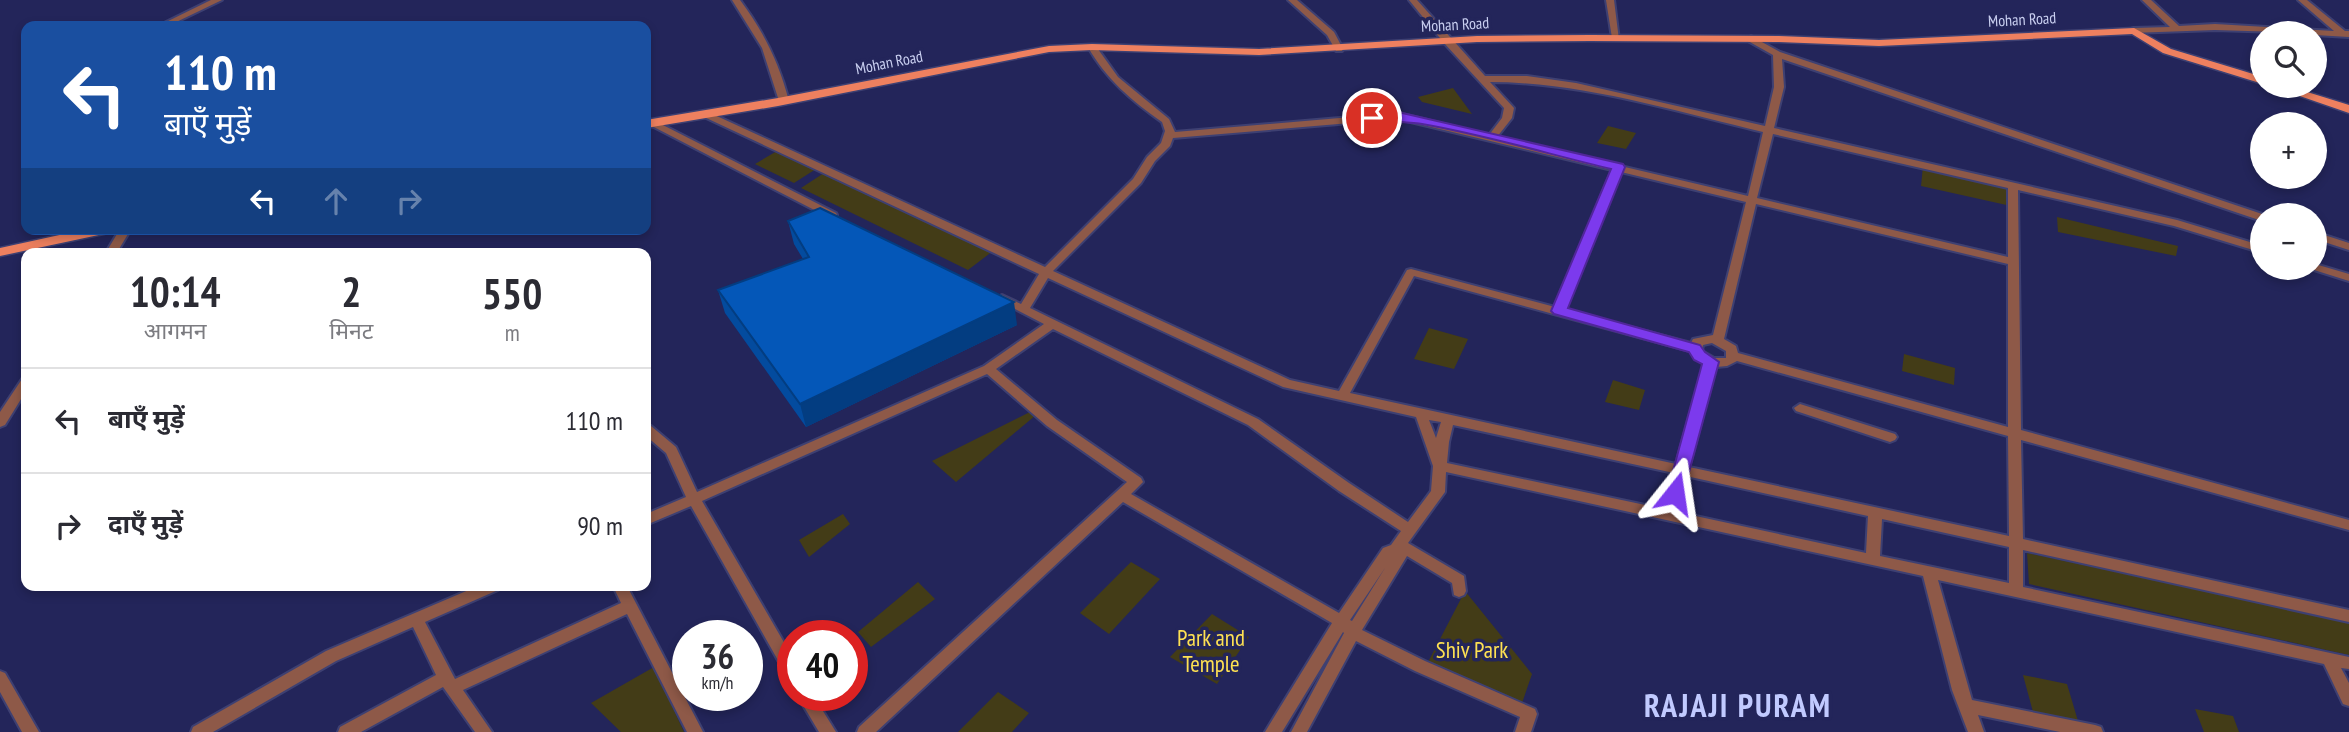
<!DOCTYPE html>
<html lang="hi">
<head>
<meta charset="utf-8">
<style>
  :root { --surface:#fff; --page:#f2f2f3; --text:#2b2b33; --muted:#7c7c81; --line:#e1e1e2 }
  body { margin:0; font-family:"PT Sans Narrow","Noto Sans Devanagari",sans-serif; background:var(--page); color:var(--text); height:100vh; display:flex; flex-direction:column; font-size:26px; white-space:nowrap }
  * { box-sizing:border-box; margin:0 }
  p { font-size:23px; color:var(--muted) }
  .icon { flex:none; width:38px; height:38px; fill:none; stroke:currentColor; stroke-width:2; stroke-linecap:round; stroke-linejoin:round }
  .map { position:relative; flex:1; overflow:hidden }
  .panel { position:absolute; left:21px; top:248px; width:630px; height:343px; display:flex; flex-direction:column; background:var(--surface); border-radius:14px; box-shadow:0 4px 10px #0003 }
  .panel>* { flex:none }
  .hud { position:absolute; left:21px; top:21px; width:630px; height:214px; border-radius:14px; box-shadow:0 4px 10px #0003; background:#1a4fa0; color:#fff; overflow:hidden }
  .fabs { position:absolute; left:2250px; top:21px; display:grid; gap:14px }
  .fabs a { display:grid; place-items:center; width:77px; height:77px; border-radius:50%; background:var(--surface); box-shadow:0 4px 10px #0003; font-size:35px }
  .speed { position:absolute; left:672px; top:620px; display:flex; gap:14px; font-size:35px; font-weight:700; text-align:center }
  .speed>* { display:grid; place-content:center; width:91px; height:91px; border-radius:50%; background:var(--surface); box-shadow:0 4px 10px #0003; line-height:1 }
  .speed small { font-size:18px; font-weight:400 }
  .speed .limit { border:10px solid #d22; background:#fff; color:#111 }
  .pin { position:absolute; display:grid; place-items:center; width:60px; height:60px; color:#fff; margin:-30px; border:4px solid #fff; border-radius:50%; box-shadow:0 2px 7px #0007 }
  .me { position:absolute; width:77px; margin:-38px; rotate:15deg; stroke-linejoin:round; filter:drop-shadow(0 0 5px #0008) }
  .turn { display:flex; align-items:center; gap:24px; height:147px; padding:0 28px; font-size:32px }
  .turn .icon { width:91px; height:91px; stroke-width:2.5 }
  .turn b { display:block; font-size:49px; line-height:60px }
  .lanes { display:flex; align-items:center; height:66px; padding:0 28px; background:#0003; justify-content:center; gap:35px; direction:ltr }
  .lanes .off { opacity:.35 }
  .eta { display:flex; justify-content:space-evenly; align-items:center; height:119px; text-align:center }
  .eta b { font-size:42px; font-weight:700; line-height:49px }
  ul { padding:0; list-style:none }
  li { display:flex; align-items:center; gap:21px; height:105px; padding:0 28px; border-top:2px solid var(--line) }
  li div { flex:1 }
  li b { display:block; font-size:26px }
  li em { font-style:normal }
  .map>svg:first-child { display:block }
  .green { fill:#433c17 }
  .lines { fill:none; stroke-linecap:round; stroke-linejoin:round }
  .minor-casing { stroke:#3e4072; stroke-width:4 }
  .major-casing { stroke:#3e4072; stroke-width:3 }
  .minor { fill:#8e5948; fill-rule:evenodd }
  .major { fill:#ee805f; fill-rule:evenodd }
  .wall { fill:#034b9e }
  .shaded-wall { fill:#033d81 }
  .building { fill:#0457b8; stroke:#033d81; stroke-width:2 }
  .route { fill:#7c3aed; stroke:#51269a; stroke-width:2 }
  .labels { text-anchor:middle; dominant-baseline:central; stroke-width:7; stroke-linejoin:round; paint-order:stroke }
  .far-street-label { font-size:16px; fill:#cad0f1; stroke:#23255a }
  .near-park-label { font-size:23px; fill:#fee152; stroke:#23255a }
  .near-district-label { font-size:32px; font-weight:bold; letter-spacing:2px; fill:#c1caff; stroke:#23255a }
</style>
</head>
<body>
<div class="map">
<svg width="2349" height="732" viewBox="0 0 2349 732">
  <rect width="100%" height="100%" fill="#23255a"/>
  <path class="green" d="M 1453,88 L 1472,114 L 1422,102 L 1418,97 Z
    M 1608,126 L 1636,133 L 1626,149 L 1597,143 Z
    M 777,151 L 816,169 L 794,183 L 755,164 Z
    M 1923,166 L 2011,186 L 2011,206 L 1921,186 Z
    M 824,173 L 993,251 L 968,270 L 801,188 Z
    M 2057,217 L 2178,246 L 2176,256 L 2058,232 Z
    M 1429,328 L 1468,339 L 1454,369 L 1414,359 Z
    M 1904,354 L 1955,368 L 1954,385 L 1902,371 Z
    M 1613,380 L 1645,390 L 1639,410 L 1605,402 Z
    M 1032,411 L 1036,415 L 956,482 L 932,461 Z
    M 843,514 L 850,524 L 809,557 L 799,540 Z
    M 2027,553 L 2349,622 L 2349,655 L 2029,584 Z
    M 1131,562 L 1160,579 L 1109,634 L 1080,613 Z
    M 918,582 L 935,599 L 871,647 L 858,632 Z
    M 1465,591 L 1532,674 L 1521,706 L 1427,664 Z
    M 1212,614 L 1249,637 L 1217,684 L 1170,657 Z
    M 654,667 L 684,732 L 621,732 L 591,703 Z
    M 2023,675 L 2067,684 L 2078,721 L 2033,712 Z
    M 998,692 L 1029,713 L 1012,732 L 958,732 Z
    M 2195,709 L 2233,716 L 2239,732 L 2204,732 Z"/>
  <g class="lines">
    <defs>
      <path id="minor" d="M 211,0 L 222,0 L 168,26 L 158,26 Z
        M 732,0 L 740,0 C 764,32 779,63 789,101 L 787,103 L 784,104 L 779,101 L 762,48 Z
        M 1288,0 L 1297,0 L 1334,32 L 1343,49 L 1342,51 L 1336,51 L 1327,35 Z
        M 1409,0 L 1417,0 L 1485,76 L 1527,76 L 1576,83 L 1765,126 L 1774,87 L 1773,55 L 1748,41 L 1747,39 L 1751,36 L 1780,52 L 2265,215 L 2263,215 L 2263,221 L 2259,220 L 1782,59 L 1784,87 L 1774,128 L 2177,220 L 2263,246 L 2263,253 L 2174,226 L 2018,190 L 2021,430 L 2349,520 L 2349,530 L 2021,440 L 2023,539 L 2349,610 L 2349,622 L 2023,550 L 2023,587 L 2349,657 L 2349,669 L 2341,668 L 2349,683 L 2349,706 L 2343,704 L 2324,664 L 1938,580 L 1972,700 L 2095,725 L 2101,727 L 2103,732 L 2060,732 L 1978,715 L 1984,732 L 1968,732 L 1952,690 L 1923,576 L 1446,472 L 1445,492 L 1408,543 L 1464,576 L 1466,591 L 1464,595 L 1459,597 L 1454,595 L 1452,583 L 1407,556 L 1362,630 L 1425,661 L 1535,709 L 1537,714 L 1531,732 L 1515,732 L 1520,717 L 1415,671 L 1356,641 L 1307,732 L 1291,732 L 1344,633 L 1343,632 L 1282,732 L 1265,732 L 1332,623 L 1123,502 L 876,732 L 857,732 L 859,727 L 1127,482 L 1047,426 L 987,374 L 702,501 L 793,658 L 793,679 L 788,678 L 691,506 L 646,525 L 646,514 L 686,497 L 666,453 L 646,436 L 646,425 L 651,426 L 676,447 L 697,492 L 984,366 L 1044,324 L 996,299 L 1002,295 L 1021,304 L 1039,274 L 702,116 L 702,112 L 708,112 L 1045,267 L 1133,179 L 1147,157 L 1161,143 L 1165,131 L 1162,122 C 1132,101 1106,79 1088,47 L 1089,45 L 1095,45 L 1118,77 L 1169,119 L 1175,132 L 1398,113 L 1489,135 L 1502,118 L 1504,108 L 1444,43 ZM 1490,82 C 1581,82 1675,111 1763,132 L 1748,196 L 1497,137 L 1512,118 L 1514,108 ZM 1398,119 L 1612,170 L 1555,307 L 1411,269 L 1407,270 L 1339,391 L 1290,380 L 1053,271 L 1141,183 L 1155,161 L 1170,146 L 1173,138 ZM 1773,134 L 2008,188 L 2008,257 L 1757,198 ZM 1621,172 L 1746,202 L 1713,335 L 1693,339 L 1691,343 L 1565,310 ZM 1756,204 L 2008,264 L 2008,427 L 1738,353 L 1736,346 L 1724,339 ZM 1414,276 L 1690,351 L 1696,358 L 1704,364 L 1676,464 L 1350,393 ZM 1048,278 L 1283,387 L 1416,417 L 1433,466 L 1431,491 L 1408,522 L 1349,483 L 1258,419 L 1030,308 ZM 1053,329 L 1248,425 L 1339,491 L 1401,531 L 1391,545 L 1383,548 L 1339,613 L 1131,494 L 1143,482 L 1141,478 L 1057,420 L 996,369 ZM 1712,343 L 1726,351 L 1726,358 L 1714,358 L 1702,351 L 1703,345 ZM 1737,361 L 2008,436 L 2009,536 L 1689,467 L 1716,367 L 1727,366 ZM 1429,420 L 1441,422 L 1436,438 ZM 1453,425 L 1674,473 L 1664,509 L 1447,463 L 1449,442 ZM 1686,476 L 1868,516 L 1866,553 L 1677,512 ZM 1882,519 L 2009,547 L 2009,583 L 1880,556 ZM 1385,568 L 1352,621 L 1350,620 Z
        M 1606,0 L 1614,0 L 1619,40 L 1612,38 Z
        M 2142,0 L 2151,0 L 2179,26 L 2215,24 L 2334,31 L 2298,0 L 2307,0 L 2345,31 L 2349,31 L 2349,37 L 2315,35 L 2315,33 L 2215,30 L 2131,33 L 2131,29 L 2134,28 L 2170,27 Z
        M 653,120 L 836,213 L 837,215 L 836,217 L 828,217 L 650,125 L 650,121 Z
        M 120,229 L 131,229 L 116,254 L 105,254 Z
        M 2315,232 L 2349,243 L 2349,250 L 2315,239 Z
        M 2315,264 L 2349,274 L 2349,281 L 2311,269 L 2310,268 L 2315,268 Z
        M 26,378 L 26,391 L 5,425 L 0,427 L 0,412 L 22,379 Z
        M 1800,404 L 1895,434 L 1897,437 L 1895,440 L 1890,442 L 1796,411 L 1794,408 Z
        M 478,586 L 500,586 L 498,590 L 425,622 L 455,679 L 621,603 L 613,586 L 627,586 L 703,732 L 687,732 L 627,614 L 463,690 L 492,732 L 475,732 L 443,687 L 361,732 L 338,732 L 340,727 L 436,675 L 413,627 L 336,661 L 213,732 L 191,732 L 193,727 L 326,651 Z
        M 0,671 L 5,673 L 39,732 L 22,732 L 0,692 Z
        M 797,695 L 813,695 L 836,732 L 819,732 Z"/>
      <path id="major" d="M 2134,28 L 2171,49 L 2263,77 L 2263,84 L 2163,53 L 2132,34 L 1879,46 L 1779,42 L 1590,41 L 1477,42 L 1259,55 L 1092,50 L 1049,52 L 778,106 L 646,128 L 646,120 L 778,98 L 1049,46 L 1092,44 L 1259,49 L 1477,36 L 1590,35 L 1779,36 L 1879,40 Z
        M 2271,86 L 2288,86 L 2349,105 L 2349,113 Z
        M 87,229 L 115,229 L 108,233 L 0,256 L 0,248 Z"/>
    </defs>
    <use href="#minor" class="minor-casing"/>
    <use href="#major" class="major-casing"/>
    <use href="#minor" class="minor"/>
    <use href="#major" class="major"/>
  </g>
  <path class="wall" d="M 788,221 L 1017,325 L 806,427 L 725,313 L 718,290 L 803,259 L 794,244 Z"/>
  <path class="shaded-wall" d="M 1014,302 L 1017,325 L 806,427 L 800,404 Z"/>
  <path class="building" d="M 820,208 L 1014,302 L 800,404 L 718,290 L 809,257 L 788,221 Z"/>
  <path class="route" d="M 1398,112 L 1623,164 L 1625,167 L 1568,308 L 1700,345 L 1705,352 L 1719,362 L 1682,498 L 1669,498 L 1667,493 L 1702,364 L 1694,360 L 1689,352 L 1554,314 L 1551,311 L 1611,169 C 1548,154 1486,135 1422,124 C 1411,122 1369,121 1365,118 L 1372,115 Z"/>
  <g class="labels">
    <g class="far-street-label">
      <text transform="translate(2022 19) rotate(-3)">Mohan Road</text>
      <text transform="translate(1455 24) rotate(-3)">Mohan Road</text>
      <text transform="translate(889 62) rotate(-11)">Mohan Road</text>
    </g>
    <g class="near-park-label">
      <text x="1211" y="637">Park and<tspan x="1211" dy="26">Temple</tspan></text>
      <text x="1472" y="649">Shiv Park</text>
    </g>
    <g class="near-district-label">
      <text x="1738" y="705">RAJAJI PURAM</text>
    </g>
  </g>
</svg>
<div class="fabs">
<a><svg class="icon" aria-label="search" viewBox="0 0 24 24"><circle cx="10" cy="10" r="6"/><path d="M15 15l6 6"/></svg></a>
<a>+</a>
<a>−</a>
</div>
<div class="speed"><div>36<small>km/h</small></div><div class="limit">40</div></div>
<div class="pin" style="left:1372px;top:118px;background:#d93025"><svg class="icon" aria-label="arrive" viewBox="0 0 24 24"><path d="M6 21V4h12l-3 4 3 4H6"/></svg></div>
<svg class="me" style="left:1675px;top:493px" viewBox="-20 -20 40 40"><path d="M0-17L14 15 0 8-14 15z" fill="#7c3aed" stroke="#fff" stroke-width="4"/></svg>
<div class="hud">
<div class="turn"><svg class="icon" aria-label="left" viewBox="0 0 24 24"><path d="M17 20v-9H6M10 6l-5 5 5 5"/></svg><div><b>110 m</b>बाएँ मुड़ें</div></div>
<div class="lanes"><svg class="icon" aria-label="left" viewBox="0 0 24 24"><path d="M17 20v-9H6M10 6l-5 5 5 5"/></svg><svg class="icon off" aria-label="ahead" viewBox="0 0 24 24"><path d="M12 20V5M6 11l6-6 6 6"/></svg><svg class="icon off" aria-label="right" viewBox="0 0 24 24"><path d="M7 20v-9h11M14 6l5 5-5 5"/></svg></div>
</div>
<section class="panel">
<div class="eta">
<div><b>10:14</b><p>आगमन</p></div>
<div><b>2</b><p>मिनट</p></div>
<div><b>550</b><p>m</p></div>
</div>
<ul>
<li><svg class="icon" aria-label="left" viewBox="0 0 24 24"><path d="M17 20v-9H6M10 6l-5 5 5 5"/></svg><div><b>बाएँ मुड़ें</b></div><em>110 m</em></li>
<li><svg class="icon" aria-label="right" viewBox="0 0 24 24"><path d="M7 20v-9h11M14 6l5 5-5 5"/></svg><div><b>दाएँ मुड़ें</b></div><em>90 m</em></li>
</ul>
</section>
</div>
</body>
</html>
